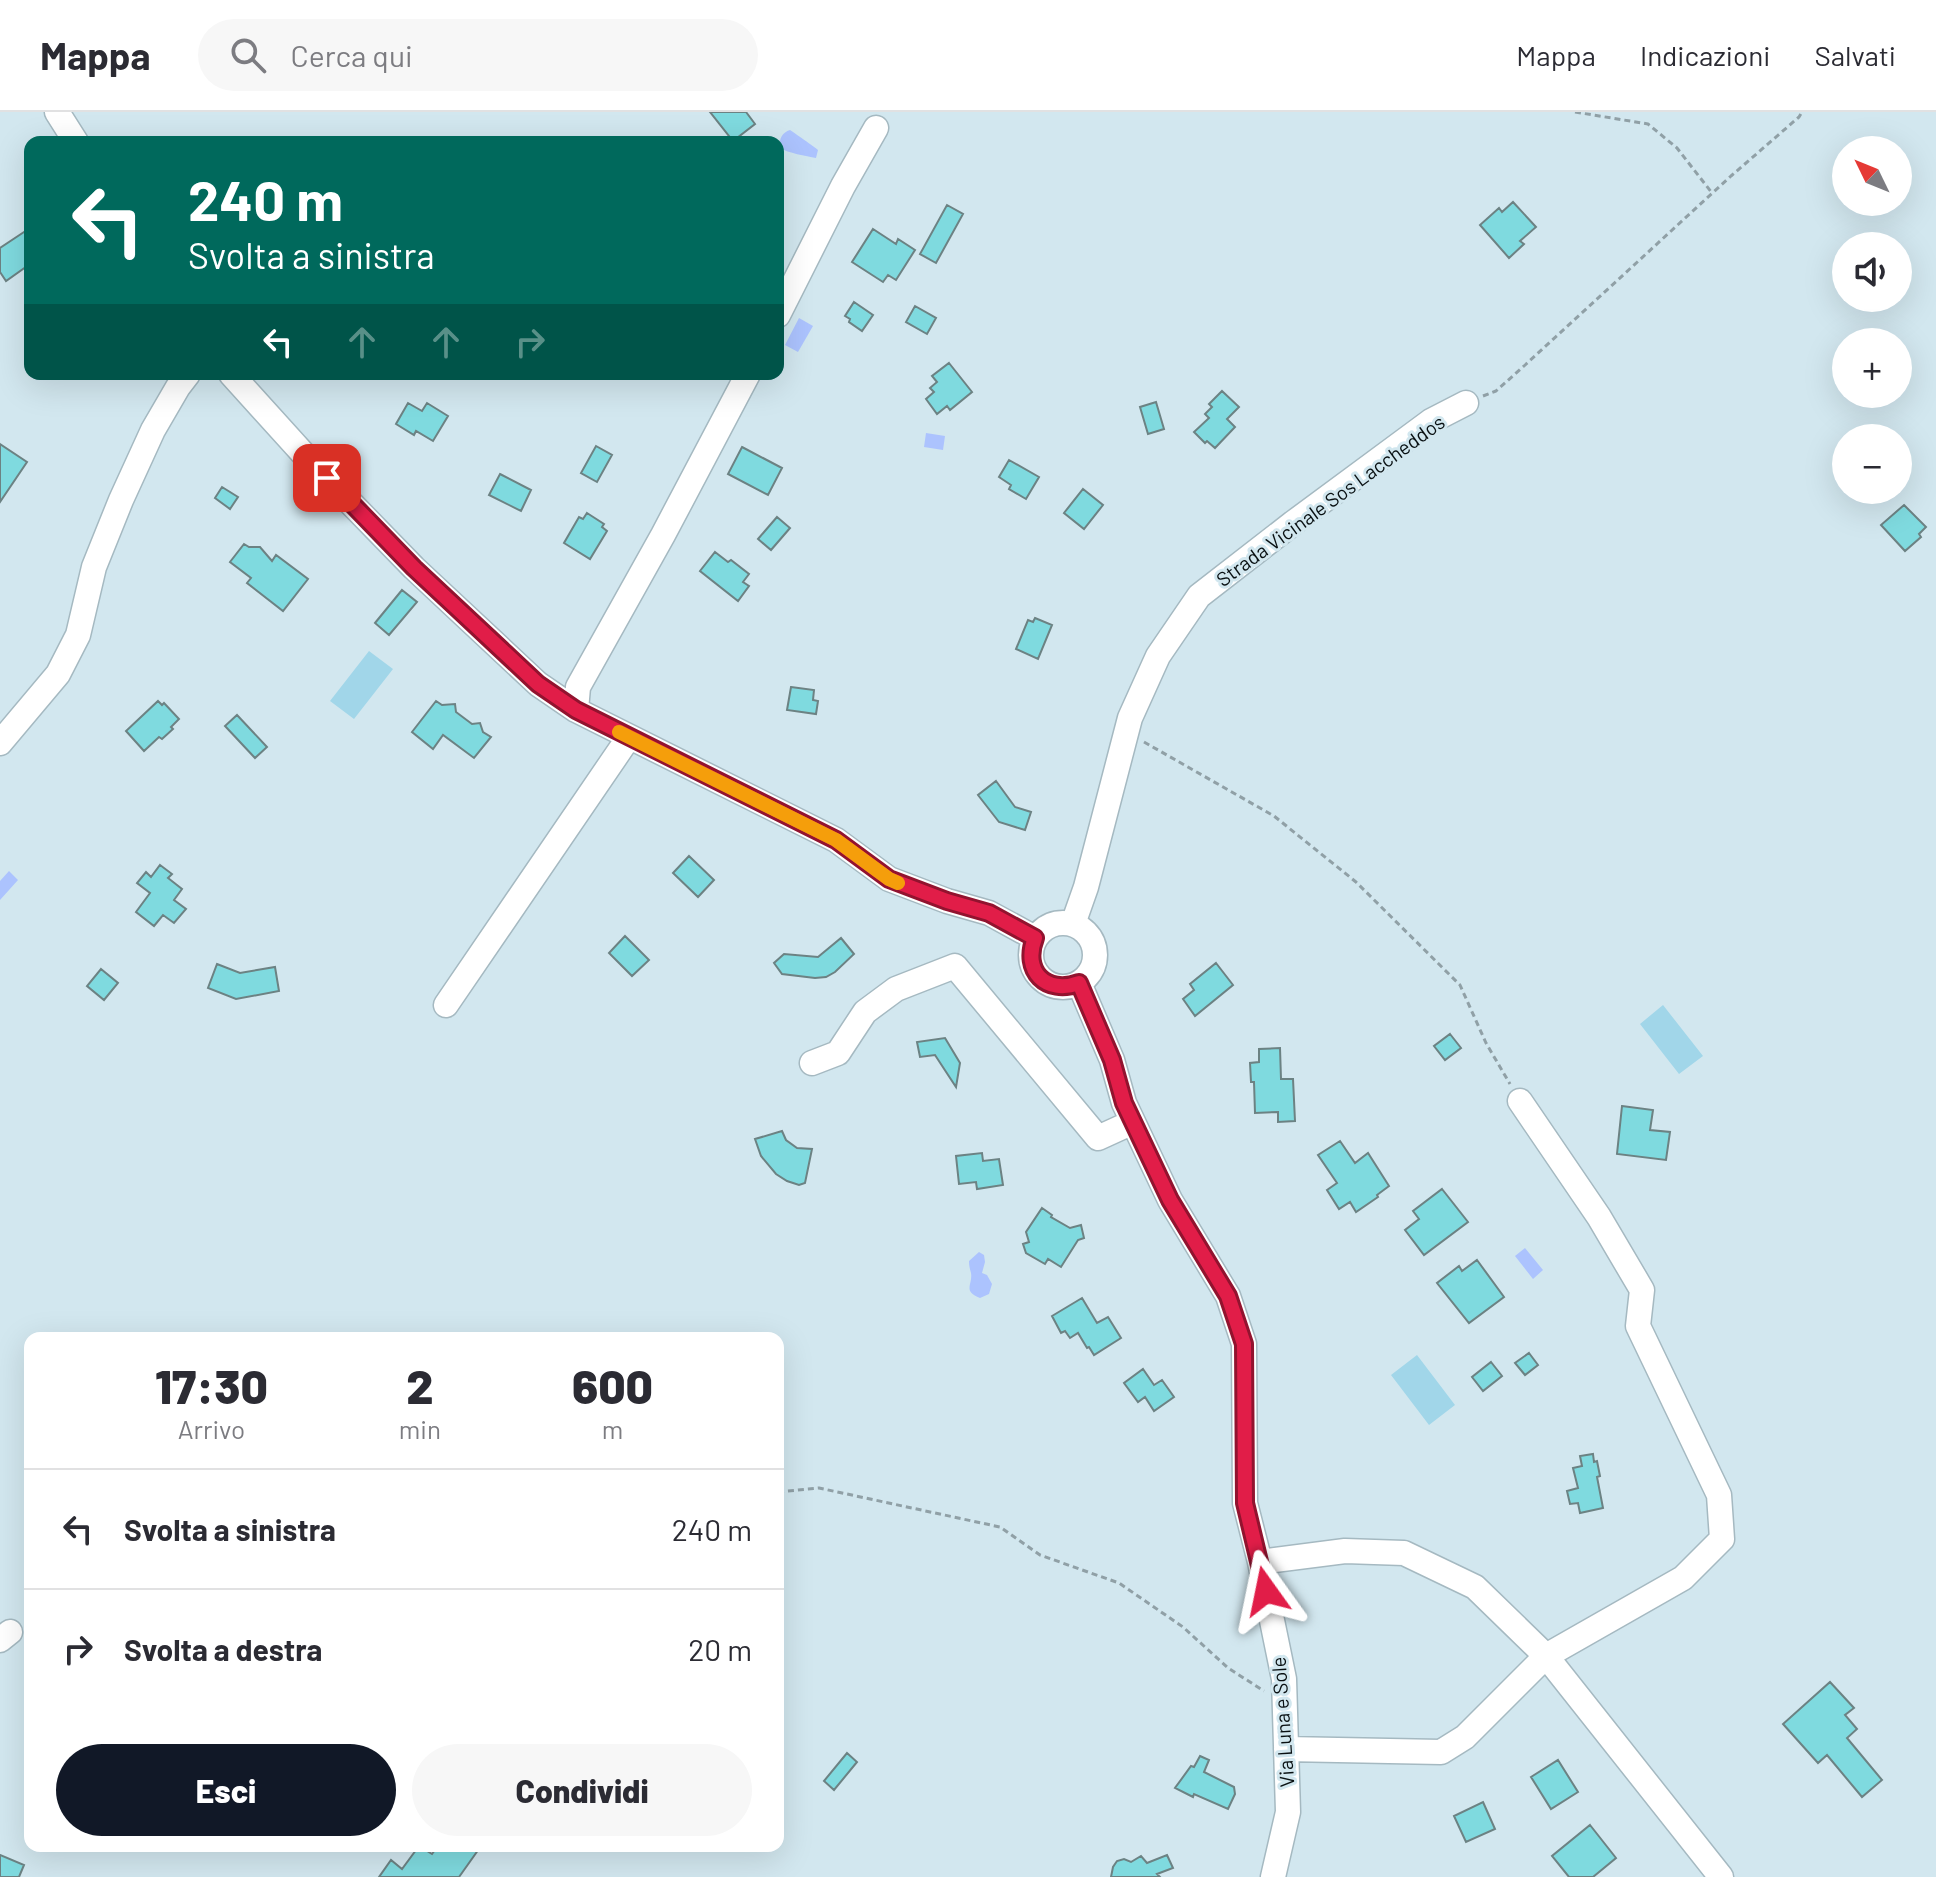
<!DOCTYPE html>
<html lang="it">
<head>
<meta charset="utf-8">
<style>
  :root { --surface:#fff; --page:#f7f7f7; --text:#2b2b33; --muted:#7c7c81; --line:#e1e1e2; --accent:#111827 }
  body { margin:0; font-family:Barlow,sans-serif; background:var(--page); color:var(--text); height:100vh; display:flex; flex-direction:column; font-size:30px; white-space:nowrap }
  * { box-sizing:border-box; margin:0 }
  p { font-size:26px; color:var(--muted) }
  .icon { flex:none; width:44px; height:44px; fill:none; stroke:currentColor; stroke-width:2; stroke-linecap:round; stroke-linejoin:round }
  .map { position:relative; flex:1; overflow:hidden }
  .sheet { position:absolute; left:24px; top:1220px; width:760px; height:520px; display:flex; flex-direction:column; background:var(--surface); border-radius:16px; box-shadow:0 8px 32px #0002 }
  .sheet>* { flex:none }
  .banner { position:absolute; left:24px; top:24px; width:760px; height:244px; border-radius:16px; box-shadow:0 8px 32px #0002; background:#00695c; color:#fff; overflow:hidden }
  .needle { width:52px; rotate:313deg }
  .tools { position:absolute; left:1832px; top:24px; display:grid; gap:16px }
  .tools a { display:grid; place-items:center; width:80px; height:80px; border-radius:50%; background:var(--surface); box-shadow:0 8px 32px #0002; font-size:40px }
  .pin { position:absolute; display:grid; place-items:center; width:68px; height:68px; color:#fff; margin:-34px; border-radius:16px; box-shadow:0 4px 12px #0006 }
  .me { position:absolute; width:88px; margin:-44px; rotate:348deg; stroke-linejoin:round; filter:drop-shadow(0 0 6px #0008) }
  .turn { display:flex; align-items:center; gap:28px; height:168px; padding:0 32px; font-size:36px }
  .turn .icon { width:104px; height:104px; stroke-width:2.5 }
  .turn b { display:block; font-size:56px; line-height:68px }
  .lanes { display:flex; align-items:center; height:76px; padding:0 32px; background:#0003; justify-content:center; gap:40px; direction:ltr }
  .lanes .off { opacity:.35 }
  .eta { display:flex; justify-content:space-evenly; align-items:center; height:136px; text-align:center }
  .eta b { font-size:48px; font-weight:800; line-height:56px }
  .action { display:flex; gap:16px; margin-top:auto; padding:16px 32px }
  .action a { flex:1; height:92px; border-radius:48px; background:var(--accent); color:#fff; font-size:32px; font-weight:800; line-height:92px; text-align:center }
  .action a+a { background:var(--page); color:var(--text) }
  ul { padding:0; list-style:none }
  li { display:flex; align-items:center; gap:24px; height:120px; padding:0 32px; border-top:2px solid var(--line) }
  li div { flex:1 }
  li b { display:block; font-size:30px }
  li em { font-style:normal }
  header { display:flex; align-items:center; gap:48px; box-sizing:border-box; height:112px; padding:0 40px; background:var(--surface); border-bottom:2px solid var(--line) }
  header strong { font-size:38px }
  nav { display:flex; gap:44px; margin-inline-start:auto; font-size:28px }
  .search { width:560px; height:72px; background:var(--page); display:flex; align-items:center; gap:20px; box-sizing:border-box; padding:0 28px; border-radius:44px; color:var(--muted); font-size:30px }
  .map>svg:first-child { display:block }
  .green { fill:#a1d6e9 }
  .water { fill:#acc3fe }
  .building { fill:#7fdadf; stroke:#6c8283; stroke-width:2 }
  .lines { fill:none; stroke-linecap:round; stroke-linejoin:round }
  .minor-casing { stroke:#a5b9c1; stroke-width:27 }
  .path { stroke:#90a0a6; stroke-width:3; stroke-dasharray:6 4; stroke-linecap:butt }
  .minor { stroke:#fff; stroke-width:24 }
  .route-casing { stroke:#92132f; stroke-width:20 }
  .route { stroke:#e11d48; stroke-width:14 }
  .slow { stroke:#f59e0b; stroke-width:14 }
  .labels { text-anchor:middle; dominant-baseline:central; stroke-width:6; stroke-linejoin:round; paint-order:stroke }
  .street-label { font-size:20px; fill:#091012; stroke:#d2e7ef }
</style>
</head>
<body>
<header>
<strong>Mappa</strong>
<div class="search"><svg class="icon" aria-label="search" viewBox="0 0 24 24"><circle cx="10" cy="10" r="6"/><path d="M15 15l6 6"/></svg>Cerca qui</div>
<nav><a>Mappa</a><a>Indicazioni</a><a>Salvati</a></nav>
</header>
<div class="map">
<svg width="1936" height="1765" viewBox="0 0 1936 1765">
  <rect width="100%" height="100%" fill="#d2e7ef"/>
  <path class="green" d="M 369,539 L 393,557 L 354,607 L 330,589 Z
    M 1663,893 L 1703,944 L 1679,962 L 1640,912 Z
    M 1417,1243 L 1455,1293 L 1429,1313 L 1391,1263 Z"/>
  <path class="water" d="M 790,18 C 793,20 815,35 818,38 L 816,46 C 806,44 788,41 780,36 C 779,28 781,21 790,18 Z
    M 799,206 L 813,214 L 798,240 L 785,233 Z
    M 926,321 L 945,324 L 943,338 L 924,335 Z
    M 9,759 L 18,768 L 0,788 L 0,769 Z
    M 1525,1136 L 1543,1158 L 1533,1167 L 1515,1144 Z
    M 979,1140 L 984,1143 L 985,1150 L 982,1161 L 987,1163 L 992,1172 L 989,1182 L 980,1186 C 962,1179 973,1173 971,1161 C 970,1157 969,1154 969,1149 Z"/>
  <path class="building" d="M 710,0 L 746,0 L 755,12 L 733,29 Z
    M 1513,90 L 1536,115 L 1520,129 L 1524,132 L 1509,146 L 1480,113 L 1499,96 L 1502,100 Z
    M 947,93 L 963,102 L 936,151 L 920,142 Z
    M 30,116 L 30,152 L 6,169 L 0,160 L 0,136 Z
    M 873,117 L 896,132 L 898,127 L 915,138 L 896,168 L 888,163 L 883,170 L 852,150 Z
    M 854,190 L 873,203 L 862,219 L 849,210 L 850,207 L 845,204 Z
    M 915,194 L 936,206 L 927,222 L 906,210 Z
    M 949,251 L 972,280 L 950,298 L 947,294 L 937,302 L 926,287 L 934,280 L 930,276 L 937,270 L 932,264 Z
    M 1222,279 L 1239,295 L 1227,307 L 1235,315 L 1215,336 L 1207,329 L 1205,331 L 1194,320 L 1209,306 L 1205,302 L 1212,295 L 1209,292 Z
    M 1156,290 L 1164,317 L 1148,322 L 1140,295 Z
    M 408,291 L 422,299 L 427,291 L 448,304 L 433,329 L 416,319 L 414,323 L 396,312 Z
    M 0,332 L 27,350 L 0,390 Z
    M 596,334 L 612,343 L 597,370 L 581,361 Z
    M 742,335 L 782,356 L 768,383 L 728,362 Z
    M 1009,348 L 1039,365 L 1026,387 L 1009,377 L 1011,373 L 999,365 Z
    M 500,362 L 531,378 L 521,399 L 489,383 Z
    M 222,375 L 238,385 L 230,397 L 215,386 Z
    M 1083,377 L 1103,393 L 1084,417 L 1064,401 Z
    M 1904,393 L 1926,415 L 1919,422 L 1921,425 L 1905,439 L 1881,413 Z
    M 587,401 L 604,412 L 602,415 L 607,419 L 590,447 L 564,431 L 579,405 L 583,407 Z
    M 777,405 L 790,416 L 771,438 L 758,427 Z
    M 244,432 L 249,435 L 260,435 L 272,449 L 276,443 L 308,467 L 283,499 L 247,471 L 251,466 L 230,450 Z
    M 715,440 L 728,450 L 731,448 L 749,462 L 743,470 L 749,474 L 738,489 L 700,459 Z
    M 402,478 L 417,490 L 389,523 L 375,511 Z
    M 1035,506 L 1052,513 L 1038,547 L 1016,537 L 1028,508 L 1033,510 Z
    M 791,575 L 814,578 L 813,588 L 818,589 L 816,602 L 787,598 Z
    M 158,589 L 162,593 L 164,591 L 179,607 L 171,615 L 173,617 L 162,627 L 159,625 L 144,639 L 126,619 Z
    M 436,589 L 442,593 L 455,592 L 456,600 L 472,612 L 480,611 L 483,620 L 491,625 L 474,646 L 443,623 L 433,637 L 412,620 Z
    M 237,603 L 267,635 L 255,646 L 225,614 Z
    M 996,669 L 1015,695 L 1031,700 L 1025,718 L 999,710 L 978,683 Z
    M 689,744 L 714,768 L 698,785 L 673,761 Z
    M 160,753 L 172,762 L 168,766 L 182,777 L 174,788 L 186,797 L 174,811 L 163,803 L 154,814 L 136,800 L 150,781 L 137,771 L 146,760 L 151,765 Z
    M 625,824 L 649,848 L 632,864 L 609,841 Z
    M 841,826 L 854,842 L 835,860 L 826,865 L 815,866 L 782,862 L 774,851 L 784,842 L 818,845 Z
    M 1216,851 L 1233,873 L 1195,904 L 1183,887 L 1194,878 L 1190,872 Z
    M 217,852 L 240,861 L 275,855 L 279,879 L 236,887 L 208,876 Z
    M 101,857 L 118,871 L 104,888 L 87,874 Z
    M 1450,922 L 1461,936 L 1445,948 L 1434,934 Z
    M 945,926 L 960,951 L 956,975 L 935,943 L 920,945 L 917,930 Z
    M 1280,936 L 1281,967 L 1293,967 L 1295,1009 L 1278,1010 L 1278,1000 L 1255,1001 L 1254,970 L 1251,970 L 1250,951 L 1259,950 L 1259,937 Z
    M 1622,994 L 1653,998 L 1650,1018 L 1670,1020 L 1666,1048 L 1617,1042 Z
    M 782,1019 L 786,1028 L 797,1036 L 812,1037 L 805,1071 L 799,1073 L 787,1069 L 776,1062 L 761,1044 L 755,1027 Z
    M 1340,1029 L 1355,1051 L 1368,1041 L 1389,1074 L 1377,1083 L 1378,1085 L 1356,1100 L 1350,1090 L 1339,1097 L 1327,1078 L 1337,1071 L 1318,1043 Z
    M 982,1041 L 983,1049 L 999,1047 L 1003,1073 L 977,1077 L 976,1070 L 959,1072 L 956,1044 Z
    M 1442,1077 L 1468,1110 L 1424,1143 L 1405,1118 L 1419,1107 L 1413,1099 Z
    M 1042,1096 L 1052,1103 L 1051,1105 L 1070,1116 L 1081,1113 L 1084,1126 L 1078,1128 L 1061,1155 L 1048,1147 L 1045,1152 L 1026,1141 L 1023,1132 L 1029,1130 L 1026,1120 Z
    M 1477,1148 L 1504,1185 L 1469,1211 L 1437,1171 L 1459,1154 L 1462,1159 Z
    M 1082,1186 L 1097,1211 L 1108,1205 L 1121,1226 L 1094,1243 L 1089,1235 L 1087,1236 L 1078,1221 L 1070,1226 L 1065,1219 L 1061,1221 L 1052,1204 Z
    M 1529,1241 L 1538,1253 L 1525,1263 L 1515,1251 Z
    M 1491,1250 L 1502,1264 L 1483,1279 L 1472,1265 Z
    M 1143,1257 L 1154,1273 L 1162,1268 L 1174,1285 L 1154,1299 L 1145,1285 L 1138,1290 L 1124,1271 Z
    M 1593,1342 L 1594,1350 L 1597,1349 L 1600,1364 L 1597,1365 L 1603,1396 L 1580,1401 L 1578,1391 L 1570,1392 L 1567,1379 L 1578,1376 L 1573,1356 L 1582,1354 L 1580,1344 Z
    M 1830,1570 L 1854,1596 L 1845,1603 L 1857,1617 L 1847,1626 L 1882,1668 L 1862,1685 L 1827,1643 L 1818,1651 L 1783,1612 Z
    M 847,1641 L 857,1650 L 834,1678 L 824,1669 Z
    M 1200,1644 L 1209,1648 L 1204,1660 L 1234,1675 L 1235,1682 L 1228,1697 L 1194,1682 L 1193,1685 L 1175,1676 L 1191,1654 L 1194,1655 Z
    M 1558,1648 L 1578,1680 L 1551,1697 L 1531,1665 Z
    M 1483,1690 L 1495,1717 L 1466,1730 L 1454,1704 Z
    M 1590,1713 L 1616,1746 L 1593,1765 L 1569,1765 L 1552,1744 Z
    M 419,1734 L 432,1742 L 438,1734 L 481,1734 L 459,1765 L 379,1765 L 391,1748 L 402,1757 Z
    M 0,1743 L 24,1753 L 19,1765 L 0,1765 Z
    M 1167,1743 L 1173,1756 L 1157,1762 L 1160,1765 L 1111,1765 L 1113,1755 L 1117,1749 L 1124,1747 L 1131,1750 L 1141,1744 L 1147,1751 Z"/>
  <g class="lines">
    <defs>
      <path id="minor" d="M 57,0 L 76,30
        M 778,203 L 843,74 L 876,16
        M 231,262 L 308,347 L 414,456 L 538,572 L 576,598 L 836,728 L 889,767 L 947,789 L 989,801 L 1035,826
        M 576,598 L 578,575 L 663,423 L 748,262
        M 0,631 L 58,562 L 78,523 L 94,455 L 121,388 L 153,318 L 178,275 L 188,262
        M1031 843a32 32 0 1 1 64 0a32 32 0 1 1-64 0Z
        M 1073,812 L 1086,775 L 1130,606 L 1158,544 L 1199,484 L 1293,411 L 1431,309 L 1466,291
        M 1079,871 L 1112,948 L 1124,991 L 1170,1088 L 1228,1184 L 1244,1232 L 1245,1391 L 1260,1450 L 1284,1567 L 1288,1700 L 1273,1765
        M 446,893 L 629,625
        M 812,951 L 838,941 L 865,900 L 896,877 L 955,854 L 1098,1026 L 1133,1010
        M 1260,1450 L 1345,1439 L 1404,1441 L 1475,1475 L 1546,1544 L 1721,1765
        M 0,1528 L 10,1520
        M 1286,1637 L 1441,1640 L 1465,1625 L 1546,1544 L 1683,1466 L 1722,1427 L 1719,1383 L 1638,1214 L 1642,1178 L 1599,1105 L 1520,989"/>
    </defs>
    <use href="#minor" class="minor-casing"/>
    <path class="path" d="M 1575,0 L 1648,12 L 1677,36 L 1712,81
      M 1483,284 L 1496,279 L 1524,254 L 1731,64 L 1799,5 L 1802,0
      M 1144,630 L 1274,704 L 1356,770 L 1460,873 L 1486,931 L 1510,972
      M 778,1380 L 819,1376 L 1000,1415 L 1040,1443 L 1119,1471 L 1183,1515 L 1228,1556 L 1264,1579"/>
    <use href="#minor" class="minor"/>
  </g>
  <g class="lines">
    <defs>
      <path id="route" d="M 327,366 L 414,456 L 459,498 L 538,572 L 576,598 L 836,728 L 889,767 L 947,789 L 989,801 L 1035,826 C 1022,859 1046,883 1079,871 L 1112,948 L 1124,991 L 1170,1088 L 1228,1184 L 1244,1232 L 1245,1391 L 1266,1479"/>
    </defs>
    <use href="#route" class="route-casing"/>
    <use href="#route" class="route"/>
    <path class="slow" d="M 619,620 L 836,728 L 889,767 L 898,771"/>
  </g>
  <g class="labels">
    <g class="street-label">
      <text transform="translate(1330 388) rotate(-36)">Strada Vicinale Sos Laccheddos</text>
      <text transform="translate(1282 1610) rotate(-94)">Via Luna e Sole</text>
    </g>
  </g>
</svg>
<div class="tools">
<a><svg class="needle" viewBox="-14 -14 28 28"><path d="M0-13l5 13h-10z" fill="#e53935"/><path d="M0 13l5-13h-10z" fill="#7c7c81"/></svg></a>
<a><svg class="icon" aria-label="sound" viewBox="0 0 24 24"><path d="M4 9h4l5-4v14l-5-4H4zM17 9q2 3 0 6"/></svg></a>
<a>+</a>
<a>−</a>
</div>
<div class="pin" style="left:327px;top:366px;background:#d93025"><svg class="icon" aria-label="arrive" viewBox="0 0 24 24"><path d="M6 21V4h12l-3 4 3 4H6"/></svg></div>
<svg class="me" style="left:1266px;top:1479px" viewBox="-20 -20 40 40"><path d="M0-17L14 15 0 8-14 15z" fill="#e11d48" stroke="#fff" stroke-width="4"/></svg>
<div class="banner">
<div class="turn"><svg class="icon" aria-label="left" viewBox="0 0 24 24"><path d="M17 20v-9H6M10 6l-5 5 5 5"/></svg><div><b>240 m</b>Svolta a sinistra</div></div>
<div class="lanes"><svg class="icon" aria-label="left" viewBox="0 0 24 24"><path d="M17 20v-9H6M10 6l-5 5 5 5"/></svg><svg class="icon off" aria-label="ahead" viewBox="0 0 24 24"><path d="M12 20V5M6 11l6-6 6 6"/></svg><svg class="icon off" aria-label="ahead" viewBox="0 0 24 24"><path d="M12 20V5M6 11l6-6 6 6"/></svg><svg class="icon off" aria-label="right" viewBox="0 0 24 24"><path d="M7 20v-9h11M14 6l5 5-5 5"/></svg></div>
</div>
<section class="sheet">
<div class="eta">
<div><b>17:30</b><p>Arrivo</p></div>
<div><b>2</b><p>min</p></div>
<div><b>600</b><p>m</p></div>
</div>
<ul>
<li><svg class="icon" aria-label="left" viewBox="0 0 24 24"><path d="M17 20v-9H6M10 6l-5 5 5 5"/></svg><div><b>Svolta a sinistra</b></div><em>240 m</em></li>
<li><svg class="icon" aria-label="right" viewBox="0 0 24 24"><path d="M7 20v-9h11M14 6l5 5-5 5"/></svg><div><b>Svolta a destra</b></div><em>20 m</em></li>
</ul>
<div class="action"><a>Esci</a><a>Condividi</a></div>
</section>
</div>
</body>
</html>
